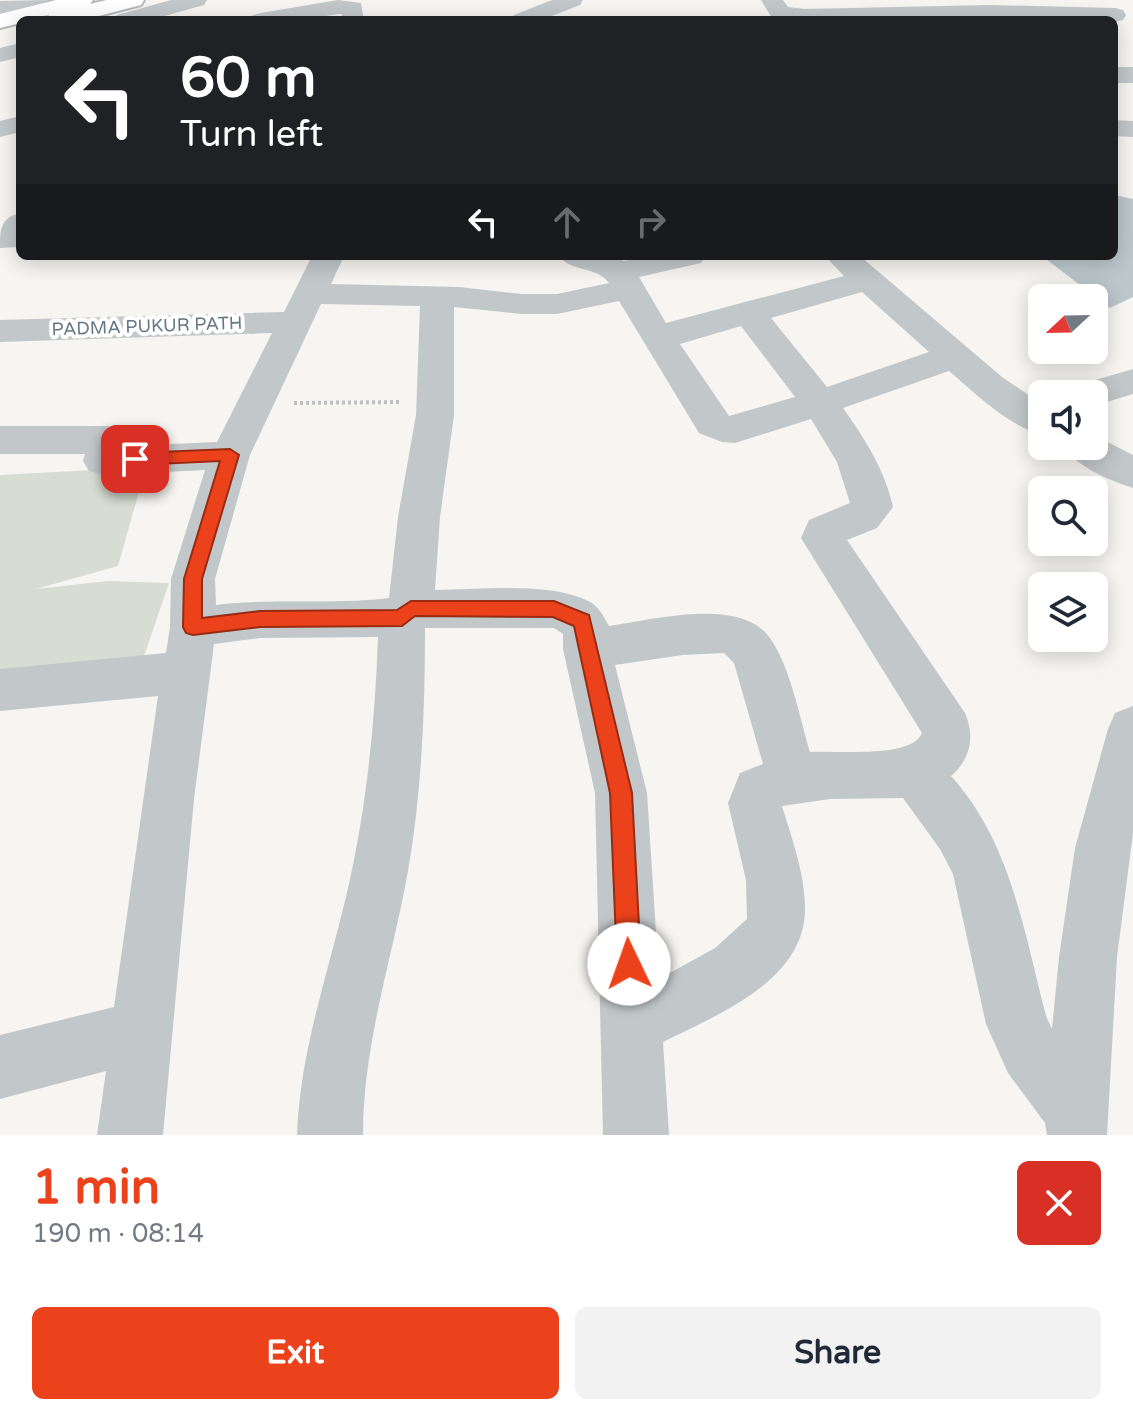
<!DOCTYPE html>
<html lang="en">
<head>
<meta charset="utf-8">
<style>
  :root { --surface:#fff; --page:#f2f2f3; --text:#1f2937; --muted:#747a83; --accent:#ec421b }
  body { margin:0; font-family:"Varela Round",sans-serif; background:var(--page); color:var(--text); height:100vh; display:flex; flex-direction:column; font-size:30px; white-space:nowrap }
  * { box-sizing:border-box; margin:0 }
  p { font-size:26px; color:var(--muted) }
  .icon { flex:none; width:44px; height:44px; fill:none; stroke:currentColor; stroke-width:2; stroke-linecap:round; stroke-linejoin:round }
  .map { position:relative; height:1135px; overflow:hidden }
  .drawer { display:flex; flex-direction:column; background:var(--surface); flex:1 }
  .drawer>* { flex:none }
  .guide { position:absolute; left:16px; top:16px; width:1102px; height:244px; border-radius:12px; box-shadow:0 4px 20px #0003; background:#202124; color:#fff; overflow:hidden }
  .needle { width:52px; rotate:248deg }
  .controls { position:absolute; left:1028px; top:284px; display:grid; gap:16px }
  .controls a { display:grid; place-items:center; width:80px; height:80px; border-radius:12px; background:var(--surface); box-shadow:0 4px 20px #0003; font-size:40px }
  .pin { position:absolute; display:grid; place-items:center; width:68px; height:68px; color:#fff; margin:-34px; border-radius:16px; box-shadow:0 4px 12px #0006 }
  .me { position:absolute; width:88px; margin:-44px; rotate:357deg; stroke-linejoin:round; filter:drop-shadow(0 0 6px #0008) }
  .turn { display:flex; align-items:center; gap:28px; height:168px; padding:0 32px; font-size:36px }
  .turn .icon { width:104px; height:104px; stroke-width:2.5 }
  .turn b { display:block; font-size:56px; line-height:68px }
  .lanes { display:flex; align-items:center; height:76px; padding:0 32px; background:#0003; justify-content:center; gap:40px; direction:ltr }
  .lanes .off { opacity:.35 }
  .round { display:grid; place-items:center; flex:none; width:84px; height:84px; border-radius:12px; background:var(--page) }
  .head { display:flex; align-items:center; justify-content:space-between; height:136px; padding:0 32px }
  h1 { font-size:48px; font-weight:700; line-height:60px; color:var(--accent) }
  .action { display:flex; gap:16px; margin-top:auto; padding:16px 32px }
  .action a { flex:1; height:92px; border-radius:12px; background:var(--accent); color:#fff; font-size:32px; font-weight:700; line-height:92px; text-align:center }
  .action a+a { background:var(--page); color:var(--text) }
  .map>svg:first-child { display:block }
  .green { fill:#d7ddd2 }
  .water { fill:#bcc8cc }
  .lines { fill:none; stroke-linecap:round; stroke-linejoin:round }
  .highway-casing { stroke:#b7babd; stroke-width:4 }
  .path { stroke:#bec0c2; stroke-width:4; stroke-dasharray:3 3; stroke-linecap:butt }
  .minor { fill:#c2c7c9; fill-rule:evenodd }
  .highway { fill:#fff; fill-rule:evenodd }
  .route { fill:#ec421b; stroke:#992b12; stroke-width:2 }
  .labels { text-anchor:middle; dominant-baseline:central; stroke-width:8; stroke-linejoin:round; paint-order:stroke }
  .far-street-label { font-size:18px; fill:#637784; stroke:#fff }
</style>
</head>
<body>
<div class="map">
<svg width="1133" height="1135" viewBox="0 0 1133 1135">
  <rect width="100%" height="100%" fill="#f6f5f1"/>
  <path class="green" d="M 146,467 L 118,566 L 36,589 L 108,581 L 169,583 L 143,659 L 0,682 L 0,475 Z"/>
  <path class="water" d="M 1114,195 L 1133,199 L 1133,297 L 1110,308 L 1042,256 L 1114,256 Z"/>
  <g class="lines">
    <defs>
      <path id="highway" d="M 56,0 L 93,0 L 90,4 L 107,0 L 144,0 L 141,5 L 83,20 L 46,20 L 49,15 L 20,20 L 20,23 L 0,28 L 0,14 Z"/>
    </defs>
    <use href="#highway" class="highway-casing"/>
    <path class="path" d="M 294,403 L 400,402"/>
    <path class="minor" d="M 45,0 L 42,5 L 0,15 L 0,1 Z
      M 171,0 L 207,0 L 204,5 L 150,20 L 114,20 L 117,15 Z
      M 338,0 L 361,3 L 364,20 L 342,20 L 342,14 L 338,14 L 301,20 L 250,20 L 253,15 L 261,13 Z
      M 552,0 L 583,0 L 580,5 L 542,20 L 511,20 L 514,15 Z
      M 761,0 L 783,0 L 788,7 L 805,9 L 990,5 L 1115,8 L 1123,10 L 1126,15 L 1123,20 L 1115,22 L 782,20 L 772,18 Z
      M 20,43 L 20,57 L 0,62 L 0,48 Z
      M 1114,67 L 1133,67 L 1133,83 L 1114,83 Z
      M 20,116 L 20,132 L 0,137 L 0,121 Z
      M 1114,120 L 1133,121 L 1133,137 L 1114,136 Z
      M 20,213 L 20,243 L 17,247 L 0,248 C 0,230 0,218 20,213 Z
      M 312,256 L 344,256 L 331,284 L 459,287 L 522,294 L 557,294 L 609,283 C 597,266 570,272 559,256 L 611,256 L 624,261 L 647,256 L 706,256 L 701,263 L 639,277 L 666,323 L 844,276 L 825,256 L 860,256 L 1002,377 L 1042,404 L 1042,435 C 1007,425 976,394 949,371 L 843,408 C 865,439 885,470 893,507 L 877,528 L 847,540 L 965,713 C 975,736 971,759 951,776 C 1011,842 1024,932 1046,1016 L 1052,1029 L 1059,957 L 1075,848 L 1108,729 L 1115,713 L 1133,706 L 1133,833 L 1117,957 L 1107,1135 L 1047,1135 L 1045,1123 L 1008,1073 L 986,1024 L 953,874 L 940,849 L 903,798 L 830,799 L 782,806 C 792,839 805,874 805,909 C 805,981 717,1015 663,1042 L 669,1135 L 603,1135 L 595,793 L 563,649 L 563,634 L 554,628 L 425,628 C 425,709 422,791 408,871 C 392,960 363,1044 363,1135 L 297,1135 C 300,1052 327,977 346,897 C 366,812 375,725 378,637 L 260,638 L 214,644 L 194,799 L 163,1135 L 97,1135 L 106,1071 L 0,1099 L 0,1035 L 114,1007 L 158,696 L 0,711 L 0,669 L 166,653 L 170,627 L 171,579 L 205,470 L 103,475 L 89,471 L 83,461 L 85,454 L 0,454 L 0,426 L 108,426 L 122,430 L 128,440 L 126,446 L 217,442 L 272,333 L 0,342 L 0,320 L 284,312 ZM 862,292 L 929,352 L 827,387 L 771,318 ZM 619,301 L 699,433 L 722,442 L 735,443 L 811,419 L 837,462 L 850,503 L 809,520 L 801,538 L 922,733 C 912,759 836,750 810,752 C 800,719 791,670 772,641 C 744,595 653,620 609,626 C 604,617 599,607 590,602 C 550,581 480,590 435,590 L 440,517 L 454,415 L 454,307 L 522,314 L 557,314 ZM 321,304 L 420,306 L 416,415 L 398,517 L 389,598 C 332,605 274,598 216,605 L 215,579 L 250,455 ZM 741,326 L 795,397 L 729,416 L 680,344 ZM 724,653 L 734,663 L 763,764 L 740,773 L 728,803 L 746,880 L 747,919 L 715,948 L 659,979 L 647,793 L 615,665 L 683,655 Z
      M 1133,369 L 1133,394 L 1094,406 L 1094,394 L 1072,394 L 1078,385 Z
      M 1094,435 L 1133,455 L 1133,488 C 1111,481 1075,466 1063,446 L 1094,446 Z"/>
    <use href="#highway" class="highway"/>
  </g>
  <path class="route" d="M 230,449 L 239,455 L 202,579 L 202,618 L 260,611 L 397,610 L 411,601 L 554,601 L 589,615 L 632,793 L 641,964 L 638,972 L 629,976 L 621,972 L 617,964 L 610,793 L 574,626 L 553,617 L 415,616 L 402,626 L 260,627 L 193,635 L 186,633 L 183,627 L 184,579 L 220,461 L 135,465 L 127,459 L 135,453 Z"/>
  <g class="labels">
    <g class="far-street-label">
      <text transform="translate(147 326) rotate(-2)">PADMA PUKUR PATH</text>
    </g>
  </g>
</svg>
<div class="controls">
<a><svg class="needle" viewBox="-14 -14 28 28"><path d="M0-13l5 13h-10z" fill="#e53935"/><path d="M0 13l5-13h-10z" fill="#747a83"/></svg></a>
<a><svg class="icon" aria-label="sound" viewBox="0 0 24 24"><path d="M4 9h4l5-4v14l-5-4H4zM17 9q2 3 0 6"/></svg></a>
<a><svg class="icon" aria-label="search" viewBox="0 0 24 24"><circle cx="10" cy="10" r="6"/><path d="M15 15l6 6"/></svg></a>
<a><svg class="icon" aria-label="layers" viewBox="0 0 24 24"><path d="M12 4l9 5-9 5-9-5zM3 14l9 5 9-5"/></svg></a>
</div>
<div class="pin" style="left:135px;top:459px;background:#d93025"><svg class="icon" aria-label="arrive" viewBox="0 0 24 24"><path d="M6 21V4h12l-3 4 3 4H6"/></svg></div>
<svg class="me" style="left:629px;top:964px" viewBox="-20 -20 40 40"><circle r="19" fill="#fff"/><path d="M0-13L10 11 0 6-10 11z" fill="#ec421b"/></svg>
<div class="guide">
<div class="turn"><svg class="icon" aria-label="left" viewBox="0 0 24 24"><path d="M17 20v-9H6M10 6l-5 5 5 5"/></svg><div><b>60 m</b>Turn left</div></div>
<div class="lanes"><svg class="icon" aria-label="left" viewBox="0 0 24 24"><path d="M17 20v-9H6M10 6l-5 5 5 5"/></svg><svg class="icon off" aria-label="ahead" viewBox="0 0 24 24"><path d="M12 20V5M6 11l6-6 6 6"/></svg><svg class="icon off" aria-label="right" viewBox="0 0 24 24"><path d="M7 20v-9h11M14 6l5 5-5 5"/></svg></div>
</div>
</div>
<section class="drawer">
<div class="head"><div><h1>1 min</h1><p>190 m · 08:14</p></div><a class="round" style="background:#d93025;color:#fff"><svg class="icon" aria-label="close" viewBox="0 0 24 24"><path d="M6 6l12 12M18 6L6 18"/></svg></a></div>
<div class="action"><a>Exit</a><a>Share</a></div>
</section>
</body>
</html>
